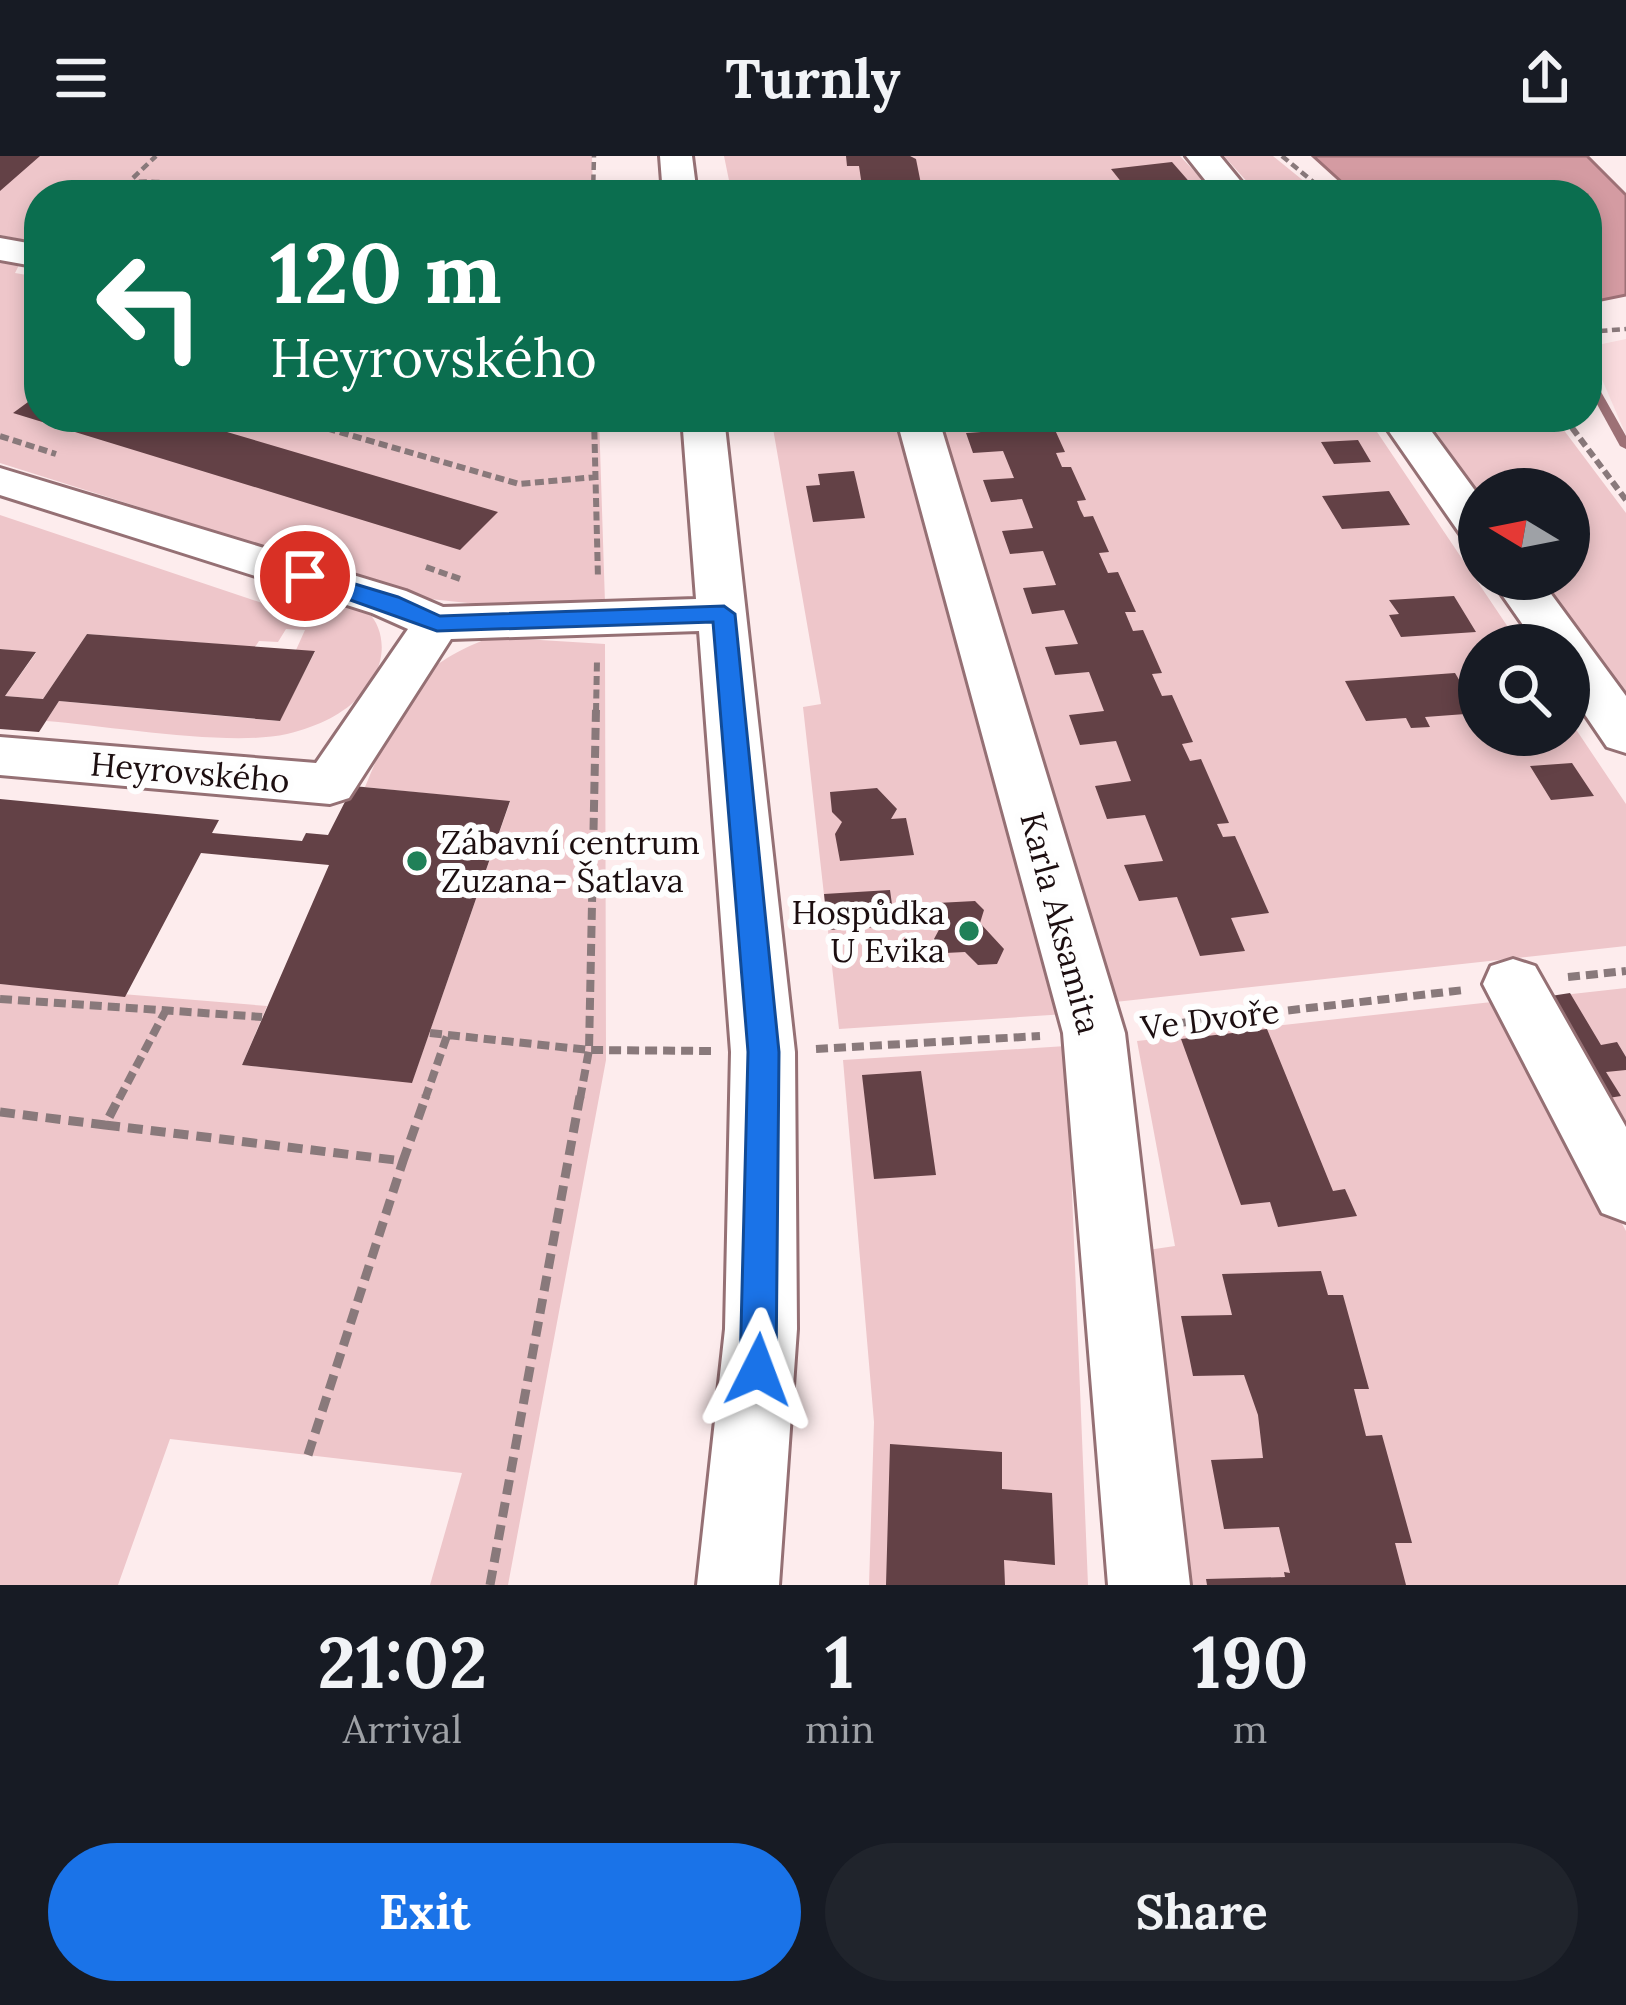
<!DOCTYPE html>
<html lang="en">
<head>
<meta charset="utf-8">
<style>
  :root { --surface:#171b24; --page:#20242c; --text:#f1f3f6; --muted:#9ea1a6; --accent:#1a73e8 }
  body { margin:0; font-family:Lora,serif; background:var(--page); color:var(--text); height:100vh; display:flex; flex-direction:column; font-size:45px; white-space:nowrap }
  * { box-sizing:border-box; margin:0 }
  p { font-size:39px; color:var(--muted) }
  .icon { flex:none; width:66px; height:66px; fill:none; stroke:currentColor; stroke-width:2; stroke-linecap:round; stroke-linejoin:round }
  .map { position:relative; height:1429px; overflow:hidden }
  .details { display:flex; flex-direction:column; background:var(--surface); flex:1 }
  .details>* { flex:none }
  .banner { position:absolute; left:24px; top:24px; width:1578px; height:252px; border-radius:48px; box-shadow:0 6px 18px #0003; background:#0b6e4f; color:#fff; overflow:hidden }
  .needle { width:78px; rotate:280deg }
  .buttons { position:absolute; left:1458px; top:312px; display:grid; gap:24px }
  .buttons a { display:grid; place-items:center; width:132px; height:132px; border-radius:50%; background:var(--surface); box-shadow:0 6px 18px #0003; font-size:60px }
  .pin { position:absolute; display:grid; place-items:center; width:102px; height:102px; color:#fff; margin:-51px; border:6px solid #fff; border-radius:50%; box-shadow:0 3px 12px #0007 }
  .me { position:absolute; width:132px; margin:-66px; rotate:3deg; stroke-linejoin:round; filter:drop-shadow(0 0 9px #0008) }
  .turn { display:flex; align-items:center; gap:42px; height:252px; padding:0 48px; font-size:54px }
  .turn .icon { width:156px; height:156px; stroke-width:2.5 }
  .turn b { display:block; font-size:84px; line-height:102px }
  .eta { display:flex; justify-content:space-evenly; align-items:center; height:204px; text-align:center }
  .eta b { font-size:72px; font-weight:700; line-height:84px }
  .action { display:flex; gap:24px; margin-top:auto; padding:24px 48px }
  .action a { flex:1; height:138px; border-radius:72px; background:var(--accent); color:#fff; font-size:48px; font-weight:700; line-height:138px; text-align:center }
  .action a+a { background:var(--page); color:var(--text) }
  header { display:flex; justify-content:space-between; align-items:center; height:156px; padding:0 48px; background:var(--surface); font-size:54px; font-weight:700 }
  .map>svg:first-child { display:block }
  .built { fill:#fadbde }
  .green { fill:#eec6ca }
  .water { fill:#d49ba2; stroke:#9d7176; stroke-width:3 }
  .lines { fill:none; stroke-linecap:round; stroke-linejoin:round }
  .stream { fill:#9d7176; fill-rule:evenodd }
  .building { fill:#634146 }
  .street-casing { stroke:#957074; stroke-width:6 }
  .path-far3 { stroke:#89797b; stroke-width:4.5; stroke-dasharray:8 4.5; stroke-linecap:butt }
  .path-far2 { stroke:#89797b; stroke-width:6; stroke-dasharray:9 4.5; stroke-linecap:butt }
  .path-far1 { stroke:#89797b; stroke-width:8; stroke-dasharray:12 6; stroke-linecap:butt }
  .path { stroke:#89797b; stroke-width:9; stroke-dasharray:15 8; stroke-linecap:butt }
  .street { fill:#fff; fill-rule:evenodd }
  .route { fill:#1a73e8; stroke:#114b97; stroke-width:3 }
  .poi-dot { fill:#208058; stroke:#fefefe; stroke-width:4.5 }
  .labels { text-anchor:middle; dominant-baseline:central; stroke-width:12; stroke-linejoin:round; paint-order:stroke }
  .street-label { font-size:33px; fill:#1c0e10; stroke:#fefefe }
  .poi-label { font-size:33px; fill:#1c0e10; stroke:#fefefe; text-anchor:start }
</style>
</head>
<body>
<header><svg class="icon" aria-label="menu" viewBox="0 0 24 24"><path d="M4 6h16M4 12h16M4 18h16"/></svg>Turnly<svg class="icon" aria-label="share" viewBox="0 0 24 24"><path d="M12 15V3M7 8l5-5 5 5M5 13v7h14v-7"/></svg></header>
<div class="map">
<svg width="1626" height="1429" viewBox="0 0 1626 1429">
  <rect width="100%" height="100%" fill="#fdeced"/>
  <path class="built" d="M 1626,183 L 1626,279 L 1588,191 Z"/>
  <path class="green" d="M 0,0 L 592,0 L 593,39 L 39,39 L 39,87 L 0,79 Z
    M 724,0 L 1180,0 L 1214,36 L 732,39 Z
    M 1224,0 L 1273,0 L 1321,39 L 1259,39 Z
    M 0,98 L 20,107 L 15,117 L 39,121 L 39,261 L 599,261 L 605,447 L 524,453 L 430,443 L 0,307 Z
    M 771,261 L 900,261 L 933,403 L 980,537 L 1066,858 L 839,873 L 803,551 L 821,548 Z
    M 940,261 L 1367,261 L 1520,489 L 1479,489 L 1479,579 L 1569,579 L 1569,563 L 1626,648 L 1626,790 L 1106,847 L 927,266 L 941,265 Z
    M 1425,261 L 1554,261 L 1626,357 L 1626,541 L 1540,423 L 1569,423 L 1569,333 L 1479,333 L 1479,337 Z
    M 0,359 L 283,454 C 392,397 434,544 287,578 C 229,591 110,570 46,565 L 59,545 L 279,565 L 315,496 L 296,494 L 305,474 L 286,473 L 278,486 L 259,485 L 255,491 L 87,478 L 43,543 L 5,540 L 36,497 L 0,493 Z
    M 491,481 L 605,488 L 606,904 L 508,1429 L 430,1429 L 462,1317 L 170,1283 L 118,1429 L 0,1429 L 0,828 L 267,850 L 242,909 L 412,926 L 510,646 L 365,631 C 400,549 402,516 491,481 Z
    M 1626,832 L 1626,998 L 1536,842 Z
    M 1501,845 L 1626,1075 L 1626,1429 L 1169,1429 L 1134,1096 L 1175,1090 L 1137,885 Z
    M 1066,890 L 1088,1429 L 869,1429 L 874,1266 L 843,904 Z"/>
  <path class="water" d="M 1313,0 L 1587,0 L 1626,39 L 1626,139 L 1587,147 L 1587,39 L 1356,39 Z"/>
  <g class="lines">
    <path class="stream" d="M 1587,217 L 1592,220 L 1626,280 L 1626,293 L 1620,290 L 1587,230 Z"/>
  </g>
  <path class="building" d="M 0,0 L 40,0 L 0,35 Z
    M 846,0 L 910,0 L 916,3 L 921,28 L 916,28 L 917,36 L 863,37 L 859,10 L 847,10 Z
    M 1172,6 L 1193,30 L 1130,37 L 1111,13 Z
    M 39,238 L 39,261 L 176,261 L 498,356 L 460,394 L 13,257 Z
    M 989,261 L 1051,265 L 1065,296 L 1056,297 L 1062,311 L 1071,311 L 1086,344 L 1077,345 L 1080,353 L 1084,361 L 1093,360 L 1109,396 L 1099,397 L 1108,417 L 1118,416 L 1136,456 L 1125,456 L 1133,475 L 1143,474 L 1162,517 L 1152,518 L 1162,540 L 1172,539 L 1193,586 L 1182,588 L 1190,605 L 1201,603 L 1229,667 L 1217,668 L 1223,681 L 1235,680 L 1269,757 L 1231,762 L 1245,795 L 1200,800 L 1177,741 L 1139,745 L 1124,709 L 1163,705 L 1145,659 L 1107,663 L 1095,630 L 1131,625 L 1116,585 L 1080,589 L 1069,559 L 1104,555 L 1089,516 L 1055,519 L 1045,491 L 1078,488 L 1064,454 L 1032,458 L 1023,432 L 1056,429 L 1043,395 L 1010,398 L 1002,375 L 1033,372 L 1022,343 L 991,346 L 983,324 L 1014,322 L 1003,295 L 973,297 L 966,277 L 996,275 Z
    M 1270,261 L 1325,261 L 1328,265 L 1274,269 Z
    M 1358,284 L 1371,306 L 1334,308 L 1321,286 Z
    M 854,315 L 865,362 L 813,366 L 806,330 L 820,329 L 818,318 Z
    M 1389,335 L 1410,369 L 1342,373 L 1322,340 Z
    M 1454,440 L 1476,476 L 1401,481 L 1389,459 L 1399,458 L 1389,444 Z
    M 87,478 L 315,495 L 280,565 L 59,545 L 39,576 L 0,573 L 0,493 L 36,496 L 5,540 L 43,543 Z
    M 1455,517 L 1479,557 L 1425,561 L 1430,571 L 1411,572 L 1406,562 L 1366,565 L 1345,525 Z
    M 1572,607 L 1594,640 L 1551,644 L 1530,610 Z
    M 353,630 L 510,645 L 412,927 L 242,909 L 329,709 L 201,697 L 125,841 L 0,828 L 0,643 L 219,664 L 212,677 L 302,685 L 306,677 L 328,679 Z
    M 877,632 L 897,653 L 891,663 L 906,662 L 914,699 L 840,705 L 835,678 L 842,666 L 832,656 L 830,636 Z
    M 890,734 L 895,770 L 828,774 L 824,738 Z
    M 975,745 L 984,754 L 980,767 L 1004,793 L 997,808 L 978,809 L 965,796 L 945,797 L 934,783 L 941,770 L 932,760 L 937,747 Z
    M 1570,837 L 1601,889 L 1617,886 L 1626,901 L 1626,914 L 1606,916 L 1621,940 L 1596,944 L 1538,842 Z
    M 1267,873 L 1333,1035 L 1345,1033 L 1357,1060 L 1278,1071 L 1270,1046 L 1241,1049 L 1181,883 Z
    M 921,915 L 936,1019 L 874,1023 L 862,919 Z
    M 1321,1115 L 1328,1139 L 1343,1139 L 1369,1233 L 1354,1233 L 1366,1280 L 1382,1279 L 1412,1387 L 1395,1387 L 1406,1429 L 1207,1429 L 1206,1423 L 1285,1421 L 1284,1416 L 1290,1417 L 1279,1371 L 1224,1373 L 1211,1304 L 1263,1302 L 1258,1259 L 1244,1219 L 1193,1220 L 1181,1160 L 1232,1159 L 1222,1118 Z
    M 890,1288 L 1002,1296 L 1002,1333 L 1052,1337 L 1055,1409 L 1004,1404 L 1005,1429 L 886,1429 Z"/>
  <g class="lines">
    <defs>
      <path id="street" d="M 660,0 L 692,0 L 697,39 L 663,39 Z
        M 1186,0 L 1220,0 L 1252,39 L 1217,39 Z
        M 0,82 L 39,89 L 39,111 L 0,104 Z
        M 682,261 L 724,261 L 795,896 L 797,1173 L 779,1429 L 697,1429 L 725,1173 L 731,896 L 699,475 L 451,483 L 349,642 L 330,648 L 0,619 L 0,581 L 316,607 L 408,473 L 372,457 L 0,339 L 0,312 L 406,435 L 443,451 L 696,443 Z
        M 896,261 L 938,261 L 1125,877 L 1190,1429 L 1108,1429 L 1063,877 Z
        M 1379,261 L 1421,261 L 1479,340 L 1479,386 L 1463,382 Z
        M 1491,423 L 1540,423 L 1626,540 L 1626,597 L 1607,591 L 1569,535 L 1569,489 L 1537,489 Z
        M 1513,803 L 1535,810 L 1626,971 L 1626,1066 L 1602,1057 L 1483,828 L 1491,810 Z"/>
    </defs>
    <use href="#street" class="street-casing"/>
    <path class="path-far3" d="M 1282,0 L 1329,39
      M 133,22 L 156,0
      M 91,39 C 138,14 184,30 233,39
      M 593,39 L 594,0
      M 1587,176 L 1626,173"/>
    <path class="path-far2" d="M 288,261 L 519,328 L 596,321
      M 594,261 L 598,423
      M 1564,261 L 1626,344
      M 0,280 L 56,298
      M 426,411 L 463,424
      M 596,556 L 597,504"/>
    <path class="path-far1" d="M 1568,821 L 1626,815
      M 0,843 L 262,861
      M 1145,871 L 1464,834
      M 430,877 L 589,894 L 711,895
      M 816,893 L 1040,880
      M 119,943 L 165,856
      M 425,943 L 447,880
      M 580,943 L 589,894 L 596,553"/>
    <path class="path" d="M 0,956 L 105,969 L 120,940
      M 105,969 L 403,1005 L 426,940
      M 308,1299 L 403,1005
      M 490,1429 L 580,940"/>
    <use href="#street" class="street"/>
  </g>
  <path class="route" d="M 305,413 L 398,441 L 440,460 L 724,450 L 735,458 L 779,896 L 776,1214 L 771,1226 L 758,1231 L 746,1226 L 740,1214 L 748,896 L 713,466 L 437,475 L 297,425 L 294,420 Z"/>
  <g class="poi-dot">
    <circle cx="417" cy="705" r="12"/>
    <circle cx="969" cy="775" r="12"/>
  </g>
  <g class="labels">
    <g class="street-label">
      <text transform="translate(190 616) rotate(5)">Heyrovského</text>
      <text transform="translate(1061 767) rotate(75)">Karla Aksamita</text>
      <text transform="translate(1210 863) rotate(-7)">Ve Dvoře</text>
    </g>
    <g class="poi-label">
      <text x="441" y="686">Zábavní centrum<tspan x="441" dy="38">Zuzana- Šatlava</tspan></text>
      <text x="945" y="756" text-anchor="end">Hospůdka<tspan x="945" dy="38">U Evika</tspan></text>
    </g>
  </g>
</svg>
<div class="buttons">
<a><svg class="needle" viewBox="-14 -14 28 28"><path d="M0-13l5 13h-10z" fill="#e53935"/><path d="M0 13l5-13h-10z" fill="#9ea1a6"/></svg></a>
<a><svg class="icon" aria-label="search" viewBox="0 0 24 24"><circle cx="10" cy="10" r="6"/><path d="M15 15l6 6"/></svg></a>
</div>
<div class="pin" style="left:305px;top:420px;background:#d93025"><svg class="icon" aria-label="arrive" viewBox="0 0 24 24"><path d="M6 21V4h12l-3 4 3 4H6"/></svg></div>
<svg class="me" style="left:758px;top:1214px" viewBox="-20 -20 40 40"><path d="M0-17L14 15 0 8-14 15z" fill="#1a73e8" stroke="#fff" stroke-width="4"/></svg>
<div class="banner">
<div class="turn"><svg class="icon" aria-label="left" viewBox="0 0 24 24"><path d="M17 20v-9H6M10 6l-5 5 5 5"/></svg><div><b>120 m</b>Heyrovského</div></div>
</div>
</div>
<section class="details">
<div class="eta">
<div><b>21:02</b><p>Arrival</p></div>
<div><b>1</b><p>min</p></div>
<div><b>190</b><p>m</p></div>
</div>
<div class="action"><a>Exit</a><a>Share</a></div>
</section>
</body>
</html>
